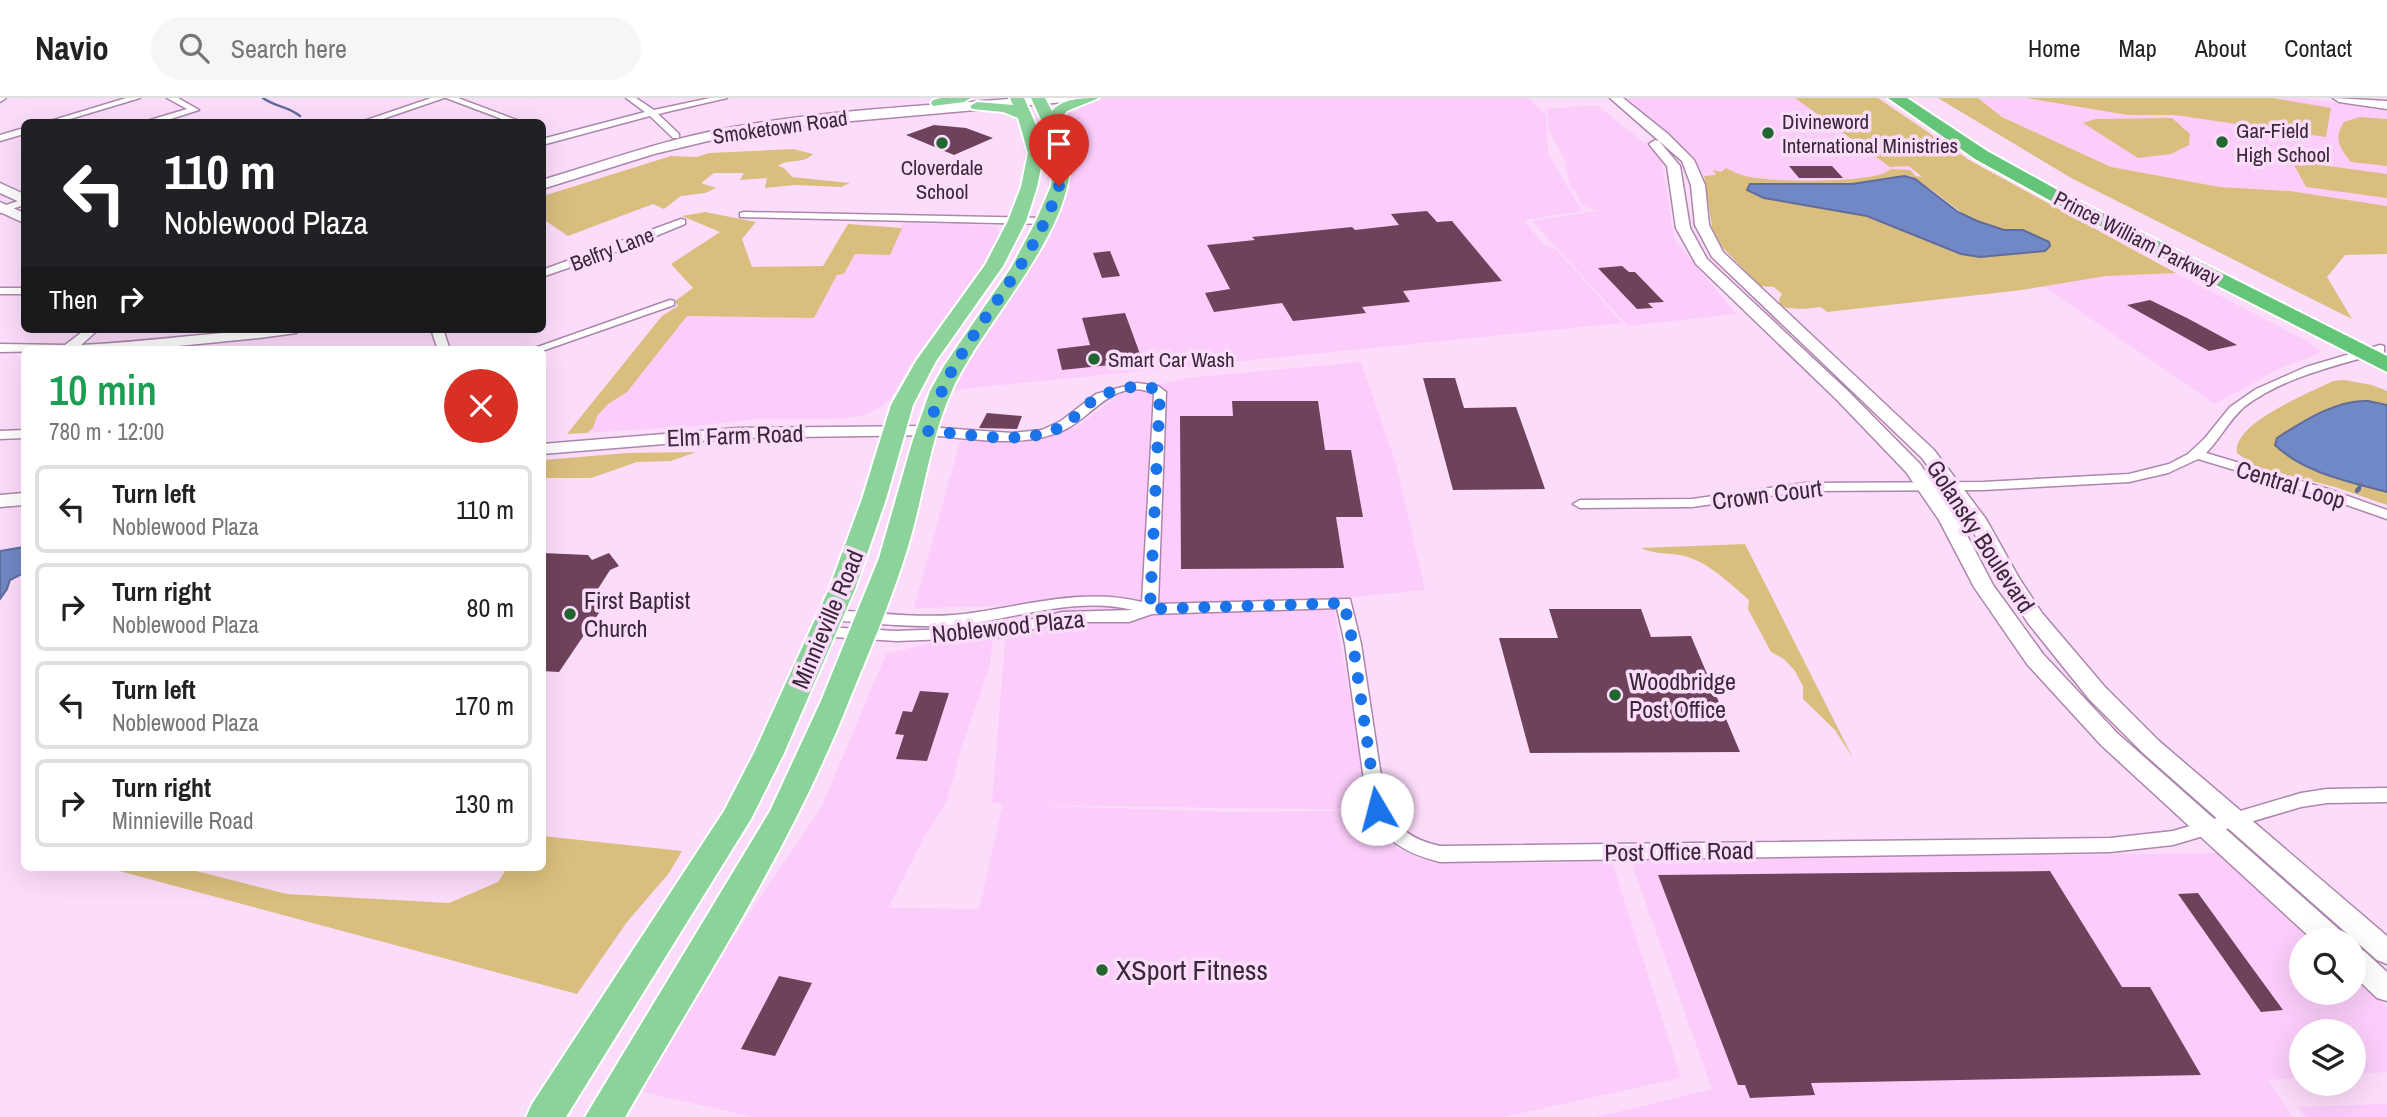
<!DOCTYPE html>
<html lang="en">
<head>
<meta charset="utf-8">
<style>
  :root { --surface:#fff; --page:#f6f6f6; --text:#222; --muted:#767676; --line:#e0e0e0 }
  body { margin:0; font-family:"Archivo Narrow",sans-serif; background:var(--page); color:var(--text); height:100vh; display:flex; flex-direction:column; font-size:26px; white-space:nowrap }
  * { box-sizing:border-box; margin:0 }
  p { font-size:23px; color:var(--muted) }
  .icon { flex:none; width:38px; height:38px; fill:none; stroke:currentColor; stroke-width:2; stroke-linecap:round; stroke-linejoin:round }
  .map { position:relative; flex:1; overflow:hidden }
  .sheet { position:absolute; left:21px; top:248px; width:525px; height:525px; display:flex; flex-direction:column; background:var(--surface); border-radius:10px; box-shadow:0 7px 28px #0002 }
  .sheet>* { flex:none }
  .guide { position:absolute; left:21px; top:21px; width:525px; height:214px; border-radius:10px; box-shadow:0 7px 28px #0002; background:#202124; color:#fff; overflow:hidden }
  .fabs { position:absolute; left:2289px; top:830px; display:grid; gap:14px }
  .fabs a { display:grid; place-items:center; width:77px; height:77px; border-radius:50%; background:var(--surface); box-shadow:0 7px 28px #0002; font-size:35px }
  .pin { position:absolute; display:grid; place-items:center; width:60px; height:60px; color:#fff; margin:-72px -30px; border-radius:50% 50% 50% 0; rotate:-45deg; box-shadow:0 0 7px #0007 }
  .pin .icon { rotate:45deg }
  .me { position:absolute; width:77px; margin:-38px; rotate:352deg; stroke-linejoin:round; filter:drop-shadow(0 0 5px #0008) }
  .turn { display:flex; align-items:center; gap:24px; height:147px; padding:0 28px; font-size:32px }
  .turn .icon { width:91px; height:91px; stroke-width:2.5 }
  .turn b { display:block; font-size:49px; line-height:60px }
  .then { display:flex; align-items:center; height:66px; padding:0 28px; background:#0003; gap:14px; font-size:26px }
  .round { display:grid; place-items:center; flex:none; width:74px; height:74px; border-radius:37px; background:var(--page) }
  .overview { display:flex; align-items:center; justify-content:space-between; height:119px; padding:0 28px }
  h1 { font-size:42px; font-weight:600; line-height:52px; color:#1e9e55 }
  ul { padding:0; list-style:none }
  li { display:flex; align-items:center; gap:21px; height:88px; margin:0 14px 10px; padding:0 14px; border:4px solid var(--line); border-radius:10px }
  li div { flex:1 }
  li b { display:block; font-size:26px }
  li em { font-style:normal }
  header { display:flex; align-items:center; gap:42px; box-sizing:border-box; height:98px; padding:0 35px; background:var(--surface); border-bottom:2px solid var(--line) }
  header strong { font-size:33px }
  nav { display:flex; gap:38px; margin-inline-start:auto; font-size:24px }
  .search { width:490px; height:63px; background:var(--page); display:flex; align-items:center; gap:18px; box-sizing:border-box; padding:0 24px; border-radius:38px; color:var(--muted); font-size:26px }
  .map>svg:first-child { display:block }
  .built { fill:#fccdfa }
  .green { fill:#dabe7e; fill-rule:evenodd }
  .water { fill:#7088c5; stroke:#606c9b; stroke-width:2 }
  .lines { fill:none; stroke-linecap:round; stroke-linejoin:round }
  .stream-far2 { stroke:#606c9b; stroke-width:2.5 }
  .stream-far1 { stroke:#606c9b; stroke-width:3.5 }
  .stream { stroke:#606c9b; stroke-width:4.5 }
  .building { fill:#6e425a }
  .minor-casing { stroke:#ac87ab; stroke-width:3 }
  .tertiary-casing { stroke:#ac87ab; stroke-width:3 }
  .secondary-casing { stroke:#ac87ab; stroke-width:3 }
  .primary-casing { stroke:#fff; stroke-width:4 }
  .trunk-casing { stroke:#fff; stroke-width:4 }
  .minor { fill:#fff; fill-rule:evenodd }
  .tertiary { fill:#fff; fill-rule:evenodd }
  .secondary { fill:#fff; fill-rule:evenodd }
  .primary { fill:#8bd39a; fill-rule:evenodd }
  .trunk { fill:#64c478; fill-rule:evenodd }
  .route { stroke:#1a73e8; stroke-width:12; stroke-dasharray:0 21.6 }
  .poi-dot { fill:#236530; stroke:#fcdcfb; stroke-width:2.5 }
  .labels { text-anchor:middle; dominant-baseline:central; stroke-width:7; stroke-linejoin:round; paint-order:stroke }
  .far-poi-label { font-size:21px; fill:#392938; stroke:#fcdcfb; text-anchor:start }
  .far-street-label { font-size:21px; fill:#392938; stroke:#fcdcfb }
  .street-label { font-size:24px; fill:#392938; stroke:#fcdcfb }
  .poi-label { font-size:24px; fill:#392938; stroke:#fcdcfb; text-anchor:start }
  .near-poi-label { font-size:28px; fill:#392938; stroke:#fcdcfb; text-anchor:start }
</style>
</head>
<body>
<header>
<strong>Navio</strong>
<div class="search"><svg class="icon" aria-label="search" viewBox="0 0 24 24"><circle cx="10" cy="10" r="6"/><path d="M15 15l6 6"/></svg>Search here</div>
<nav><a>Home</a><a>Map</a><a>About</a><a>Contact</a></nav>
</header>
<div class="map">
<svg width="2387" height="1019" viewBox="0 0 2387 1019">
  <rect width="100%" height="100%" fill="#fcdcfb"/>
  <path class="built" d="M 1092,0 L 1528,0 L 1546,17 L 1548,56 L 1582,113 L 1524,122 L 1544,147 L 1556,151 L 1622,225 L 941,293 L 1036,142 L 1062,73 L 1050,24 L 1081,2 Z
    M 1620,0 L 1813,0 L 1939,70 L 1835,84 L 1702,82 Z
    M 1978,0 L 2302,0 L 2387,13 L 2387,108 L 2290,93 L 2220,89 L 2111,69 L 2002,19 Z
    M 1597,7 L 1661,59 L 1674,141 L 1736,216 L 1628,228 L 1532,123 L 1597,113 L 1582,107 L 1575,92 L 1571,91 L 1564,60 L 1549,33 L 1547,11 Z
    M 903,125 L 986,127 L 996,129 L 1001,135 L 982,168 L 912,264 L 890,301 L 882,308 L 865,317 L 837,321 L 757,321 L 684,329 L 567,336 L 662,218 L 814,220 L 837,177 L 844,176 L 855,156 L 889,157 Z
    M 2176,175 L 2305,242 L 2320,252 L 2319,256 L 2280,270 L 2215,306 L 2043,188 L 2106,178 Z
    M 1361,264 L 1396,366 L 1425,492 L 1332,501 L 1371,712 L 1019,707 L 1232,714 L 1342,713 L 1401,752 L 1465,765 L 1562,765 L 1611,761 L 1681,980 L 1503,1019 L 753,1019 L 638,993 L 683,914 L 822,708 L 886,556 L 935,544 L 993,541 L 990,567 L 962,648 L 947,703 L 923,741 L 888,810 L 979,811 L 1003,706 L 992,705 L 1008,508 L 914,510 L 960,343 L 1015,344 L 1063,334 L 1082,325 L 1120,296 L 1186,280 Z
    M 2221,755 L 2314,842 L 2301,842 L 2301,894 L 2354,894 L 2354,878 L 2387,909 L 2387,974 L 2354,976 L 2354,933 L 2301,933 L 2301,980 L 2268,982 L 2293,1019 L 1597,1019 L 1712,991 L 1630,761 Z
    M 2387,1006 L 2387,1019 L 2305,1019 L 2299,1009 Z"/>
  <path class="green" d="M 1795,0 L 1878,0 L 1969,62 L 2176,175 L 2106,178 L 2022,192 L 1827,214 L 1821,209 L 1804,211 L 1787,210 L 1780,207 L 1779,201 L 1782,196 L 1774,189 L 1760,188 L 1722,149 L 1713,135 L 1704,78 L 1716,77 L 1713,72 L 1721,74 L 1726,70 C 1731,73 1742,78 1750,79 C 1772,84 1878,86 1891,71 L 1910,72 L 1916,78 L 1922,79 L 1909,68 L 1890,69 ZM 1904,78 C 1947,91 1965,137 2023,132 L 1980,159 L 1961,156 L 1867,118 L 1764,100 L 1747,93 L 1756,86 L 1852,86 Z
    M 1938,0 L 1978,0 L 2002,19 L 2111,69 L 2220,89 L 2290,93 L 2387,108 L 2387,156 L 2345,157 L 2327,179 L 2352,221 L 2071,80 Z
    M 2026,0 L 2273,0 L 2331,10 L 2326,39 L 2175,17 L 2128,17 Z
    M 2360,19 L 2387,21 L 2387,68 L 2351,64 C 2340,50 2333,41 2344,24 Z
    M 2172,20 L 2190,36 L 2189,47 L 2171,56 L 2138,60 L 2083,25 L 2096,21 Z
    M 793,51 L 813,56 C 803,67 787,60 778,68 L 784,70 L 792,79 L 850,85 L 841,89 L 795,87 L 765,90 L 767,80 L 740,82 L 744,75 L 714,75 L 701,85 L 716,90 L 705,95 L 681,98 L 664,111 L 653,106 L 568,138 L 543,121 L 543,98 L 671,58 L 697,59 L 709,55 Z
    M 2292,63 L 2387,76 L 2387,100 L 2306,89 Z
    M 705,114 L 756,124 L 742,141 L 752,169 L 823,168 L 848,126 L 902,130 L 890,157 L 855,156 L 844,176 L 837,177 L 814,220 L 687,218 L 627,294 L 608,306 L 597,318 L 593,330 L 587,335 L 567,336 L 662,218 L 678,208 L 675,203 L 693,190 L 671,166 L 720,134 L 682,118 Z
    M 2344,282 L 2372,287 L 2387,293 L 2387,307 L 2352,304 L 2328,312 L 2277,340 L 2275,344 C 2289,371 2359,387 2387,394 L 2387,407 L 2335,389 L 2257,369 L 2237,355 C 2232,325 2310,295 2333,283 Z
    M 696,354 L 671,363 L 637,364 L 591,380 L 543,380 L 543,362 L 628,355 Z
    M 1745,446 L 1853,660 L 1835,632 L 1803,601 L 1803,588 L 1795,573 L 1784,561 L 1771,554 L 1748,511 L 1749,502 C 1729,485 1711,466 1685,458 C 1671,455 1653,456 1641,450 Z
    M 543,738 L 682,753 L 669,775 L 627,824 L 577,896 L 108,770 L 184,770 L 287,796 L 449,805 L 498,784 L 507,770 L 542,770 Z"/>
  <path class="water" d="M 1904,78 L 1915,81 L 1958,114 L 1977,123 L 2004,132 L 2023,132 L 2049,144 L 2050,148 L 2045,153 L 1980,159 L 1961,156 L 1867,118 L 1764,100 L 1747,92 L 1750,86 L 1852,86 Z
    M 2368,303 L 2387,307 L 2387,394 C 2350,384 2304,375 2275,347 L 2277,340 C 2302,324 2337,301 2368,303 Z
    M 24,449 L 24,475 L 10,482 L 7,491 L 0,501 L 0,453 Z"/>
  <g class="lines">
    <path class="stream-far2" d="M 263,0 C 275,9 288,8 300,18"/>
    <path class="stream-far1" d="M 2357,392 L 2361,387"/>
    <path class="stream" d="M 2357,393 L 2359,391"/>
  </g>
  <path class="building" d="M 934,27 L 966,30 L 993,40 L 954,57 L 906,37 Z
    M 1789,68 L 1832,68 L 1843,80 L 1799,80 Z
    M 1427,113 L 1437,124 L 1452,123 L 1502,183 L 1403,193 L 1410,204 L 1362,209 L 1366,215 L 1293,223 L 1282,205 L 1214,214 L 1205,195 L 1230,191 L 1207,147 L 1255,142 L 1252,139 L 1352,129 L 1355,132 L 1399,127 L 1391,116 Z
    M 1110,153 L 1120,178 L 1102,180 L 1093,155 Z
    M 1622,168 L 1629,174 L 1635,174 L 1664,204 L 1648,205 L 1653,210 L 1637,211 L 1598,170 Z
    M 2150,202 L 2187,220 L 2237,247 L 2209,253 L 2127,207 Z
    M 1125,215 L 1140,256 L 1127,257 L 1129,265 L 1062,272 L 1057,251 L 1090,247 L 1082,220 Z
    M 1423,280 L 1455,280 L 1464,310 L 1516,309 L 1545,391 L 1453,392 Z
    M 1232,303 L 1318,303 L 1325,352 L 1351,352 L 1363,419 L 1336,419 L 1344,470 L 1181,471 L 1180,318 L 1233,318 Z
    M 987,315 L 1022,318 L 1017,331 L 979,330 Z
    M 542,455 L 588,457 L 592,462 L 609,455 L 619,468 L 610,472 L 589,505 L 605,506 L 559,574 L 542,573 Z
    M 1549,511 L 1641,511 L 1651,539 L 1691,538 L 1740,654 L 1530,655 L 1499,540 L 1558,540 Z
    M 920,593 L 949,595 L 927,663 L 896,661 L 904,637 L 895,636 L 903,613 L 912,614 Z
    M 2050,773 L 2122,889 L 2150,889 L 2201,977 L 1811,985 L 1815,997 L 1750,1000 L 1745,987 L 1738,987 L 1658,777 Z
    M 2198,795 L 2245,860 L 2283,912 L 2261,914 L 2178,796 Z
    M 779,878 L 812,885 L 775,958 L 741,951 Z"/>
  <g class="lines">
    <defs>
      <path id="minor" d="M 0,0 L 6,0 L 0,4 Z
        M 126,0 L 140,0 L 60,24 L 47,24 Z
        M 167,0 L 178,0 L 199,12 L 161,24 L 149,24 L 150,22 L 187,11 Z
        M 431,0 L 444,0 L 374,24 L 361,24 Z
        M 446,0 L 458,0 L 522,24 L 510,24 Z
        M 626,0 L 636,0 L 654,12 L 710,0 L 727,0 L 658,16 L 679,36 L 679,40 L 673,40 L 650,18 L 542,47 L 542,41 L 645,14 Z
        M 24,30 L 24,36 L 0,43 L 0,37 Z
        M 24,101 L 24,107 L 0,115 L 0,109 Z
        M 744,114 L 1045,120 L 1050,123 L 1045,126 L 740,119 L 740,115 Z
        M 681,121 L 685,122 L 685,126 L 629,149 L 542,179 L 542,172 Z
        M 0,190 L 24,190 L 24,196 L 0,196 Z
        M 670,202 L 674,203 L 674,207 L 542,253 L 529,252 Z
        M 86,231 L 99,231 L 81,247 C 154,244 229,231 302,231 L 296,235 L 259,240 L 148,251 L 0,254 L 0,246 L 65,247 Z
        M 431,231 L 443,231 L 450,252 L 438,252 Z
        M 2380,247 L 2384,248 L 2384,254 C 2338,267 2283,279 2244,309 C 2229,322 2220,341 2206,355 L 2328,391 L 2387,412 L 2387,421 L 2318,397 L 2198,361 L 2168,375 L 2129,384 L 1983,392 L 1805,393 L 1692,409 L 1580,410 L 1573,406 L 1580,402 L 1692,401 L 1805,385 L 1983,384 L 2129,376 L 2169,366 L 2188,356 L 2205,340 L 2230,309 L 2256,291 L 2306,269 Z
        M 1137,285 L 1158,288 L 1166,294 L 1158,506 L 1350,501 L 1361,546 L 1386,711 C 1398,732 1416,743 1440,748 L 2110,740 L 2173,733 L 2301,695 L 2327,691 L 2387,690 L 2387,704 L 2327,705 L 2301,709 L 2173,747 L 2110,754 L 1440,764 C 1405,755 1384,743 1368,711 L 1345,546 L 1337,510 L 1152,516 L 1129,524 L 1063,524 L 999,539 L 897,543 L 817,538 L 815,534 L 817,530 L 823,529 L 897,533 L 999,529 L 1063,514 L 1133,512 C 1074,497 1011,523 953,527 C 912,530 871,525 830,522 L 822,517 L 830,512 C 871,514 913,520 954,517 C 1017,511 1079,488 1142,504 L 1154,296 C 1115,277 1091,321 1062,333 C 1019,351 972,340 927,337 L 920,333 L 927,329 L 1012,335 L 1042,332 L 1061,323 L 1096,296 Z
        M 24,332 L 24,340 L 0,341 L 0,333 Z"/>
      <path id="tertiary" d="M 1610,0 L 1623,0 L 1668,36 L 1694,62 L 1705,87 L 1709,127 L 1723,154 L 1934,352 L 1986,421 L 2019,480 L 2042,515 L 2105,589 L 2159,643 L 2387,838 L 2387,866 L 2377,862 L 2143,655 L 2089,601 L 2028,525 L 1999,481 L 1967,422 L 1922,360 L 1712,159 L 1695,127 L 1691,87 L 1682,63 Z
        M 1655,42 L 1659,43 L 1680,68 L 1690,130 L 1707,161 L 1849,294 L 1920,366 L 1959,422 L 1993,487 L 2043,556 L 2117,635 L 2342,834 L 2345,842 L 2313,842 L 2101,647 L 2027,566 L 1974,489 L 1939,422 L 1906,374 L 1837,302 L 1696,166 L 1676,130 L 1667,68 L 1649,46 Z
        M 927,328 L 936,333 L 933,337 L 737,340 L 542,356 L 542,346 L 737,330 Z
        M 24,395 L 24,407 L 0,409 L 0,397 Z
        M 2354,849 L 2364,853 L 2387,874 L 2387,903 L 2377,900 L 2354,878 Z"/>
      <path id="secondary" d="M 1022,0 L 1071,0 L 1065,4 L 818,26 L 733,37 L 654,56 L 542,91 L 542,82 C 605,63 669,40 734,29 C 828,12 926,8 1022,0 Z
        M 2333,0 L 2387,3 L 2387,11 L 2339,4 Z
        M 0,85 L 24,96 L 24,106 L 0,95 Z
        M 0,104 L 24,115 L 24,125 L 0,114 Z"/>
      <path id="primary" d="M 941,0 L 971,0 L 964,4 L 933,8 L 931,5 L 933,2 Z
        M 1010,0 L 1024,0 L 1039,34 L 1044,55 L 1037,89 L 1026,123 L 1003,168 L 936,263 L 913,307 L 886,401 L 855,491 L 784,655 L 751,721 L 566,1019 L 526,1019 L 532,1006 L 724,713 L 754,655 L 829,491 L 862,401 L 891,307 L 916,263 L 985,167 L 1008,123 L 1021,89 L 1028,55 L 1018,20 L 1003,14 L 972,11 L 970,8 L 977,4 L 1013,7 Z
        M 1031,0 L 1045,0 L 1052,13 C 1063,0 1083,0 1099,0 L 1067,13 L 1058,24 C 1064,36 1070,54 1070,67 C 1068,139 983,225 953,290 C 928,344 923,405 904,461 C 889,508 869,554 850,600 C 792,748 704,882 625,1019 L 585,1019 L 770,713 L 821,603 L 879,460 L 912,345 L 930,293 L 944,268 L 1011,170 L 1036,123 L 1051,88 L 1054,64 L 1046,32 Z"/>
      <path id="trunk" d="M 1888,0 L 1907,0 L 1987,53 L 2063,95 L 2387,258 L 2387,274 L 2051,103 L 1975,61 Z"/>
    </defs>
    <use href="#minor" class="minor-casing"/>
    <use href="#tertiary" class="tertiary-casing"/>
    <use href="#secondary" class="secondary-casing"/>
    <use href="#primary" class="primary-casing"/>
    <use href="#trunk" class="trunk-casing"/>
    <use href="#minor" class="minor"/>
    <use href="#tertiary" class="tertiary"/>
    <use href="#secondary" class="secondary"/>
    <use href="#primary" class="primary"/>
    <use href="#trunk" class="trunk"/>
  </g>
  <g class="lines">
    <path class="route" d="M 1059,88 C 1037,157 989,208 954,269 C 942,289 935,311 927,333 C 969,335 1021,349 1061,329 C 1074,322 1082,310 1094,302 C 1108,292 1146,282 1160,294 L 1150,511 L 1344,505 L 1353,546 L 1377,711"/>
  </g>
  <g class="poi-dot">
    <circle cx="1768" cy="35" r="7"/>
    <circle cx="2222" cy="44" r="7"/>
    <circle cx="942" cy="45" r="7"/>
    <circle cx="1094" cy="261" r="7"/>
    <circle cx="570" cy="516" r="7"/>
    <circle cx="1615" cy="597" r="7"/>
    <circle cx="1102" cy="872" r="7"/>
  </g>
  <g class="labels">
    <g class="far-poi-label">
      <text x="1782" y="23">Divineword<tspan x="1782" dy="24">International Ministries</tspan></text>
      <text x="2236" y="32">Gar-Field<tspan x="2236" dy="24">High School</tspan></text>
      <text x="942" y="69" text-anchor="middle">Cloverdale<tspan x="942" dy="24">School</tspan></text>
      <text x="1108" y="261">Smart Car Wash</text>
    </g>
    <g class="far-street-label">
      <text transform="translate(780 29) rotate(-8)">Smoketown Road</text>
      <text transform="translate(2137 140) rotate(27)">Prince William Parkway</text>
      <text transform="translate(612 151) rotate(-21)">Belfry Lane</text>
    </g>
    <g class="street-label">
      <text transform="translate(735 337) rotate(-2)">Elm Farm Road</text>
      <text transform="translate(2291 386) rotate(17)">Central Loop</text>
      <text transform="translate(1767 396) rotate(-7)">Crown Court</text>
      <text transform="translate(1981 438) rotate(57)">Golansky Boulevard</text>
      <text transform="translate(827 521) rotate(-67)">Minnieville Road</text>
      <text transform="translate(1008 528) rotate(-6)">Noblewood Plaza</text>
      <text transform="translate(1679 753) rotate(-1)">Post Office Road</text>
    </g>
    <g class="poi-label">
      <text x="584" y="502">First Baptist<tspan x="584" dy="28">Church</tspan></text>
      <text x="1629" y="583">Woodbridge<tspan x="1629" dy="28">Post Office</tspan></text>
    </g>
    <g class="near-poi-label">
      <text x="1116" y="872">XSport Fitness</text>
    </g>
  </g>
</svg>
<div class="fabs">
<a><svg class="icon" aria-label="search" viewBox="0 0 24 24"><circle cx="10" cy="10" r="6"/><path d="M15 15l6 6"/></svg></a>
<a><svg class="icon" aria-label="layers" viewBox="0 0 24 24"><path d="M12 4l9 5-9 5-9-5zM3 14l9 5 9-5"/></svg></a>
</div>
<div class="pin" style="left:1059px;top:88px;background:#d93025"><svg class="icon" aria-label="arrive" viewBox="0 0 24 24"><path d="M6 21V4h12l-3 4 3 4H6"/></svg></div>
<svg class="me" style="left:1377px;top:711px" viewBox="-20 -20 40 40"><circle r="19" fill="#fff"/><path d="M0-13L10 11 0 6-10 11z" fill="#1a73e8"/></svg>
<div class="guide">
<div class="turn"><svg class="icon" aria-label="left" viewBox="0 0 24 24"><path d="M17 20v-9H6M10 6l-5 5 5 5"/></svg><div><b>110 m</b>Noblewood Plaza</div></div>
<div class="then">Then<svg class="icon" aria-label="right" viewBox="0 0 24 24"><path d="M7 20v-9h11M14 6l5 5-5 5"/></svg></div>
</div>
<section class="sheet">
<div class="overview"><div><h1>10 min</h1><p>780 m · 12:00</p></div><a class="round" style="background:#d93025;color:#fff"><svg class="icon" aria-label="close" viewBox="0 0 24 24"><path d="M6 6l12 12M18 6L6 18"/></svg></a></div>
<ul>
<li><svg class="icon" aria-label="left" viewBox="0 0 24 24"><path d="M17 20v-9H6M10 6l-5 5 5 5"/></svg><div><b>Turn left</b><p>Noblewood Plaza</p></div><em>110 m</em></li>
<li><svg class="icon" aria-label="right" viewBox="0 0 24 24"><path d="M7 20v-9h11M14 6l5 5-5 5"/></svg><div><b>Turn right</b><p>Noblewood Plaza</p></div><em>80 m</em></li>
<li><svg class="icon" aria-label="left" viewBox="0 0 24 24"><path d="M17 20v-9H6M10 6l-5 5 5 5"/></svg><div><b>Turn left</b><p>Noblewood Plaza</p></div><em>170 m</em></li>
<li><svg class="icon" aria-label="right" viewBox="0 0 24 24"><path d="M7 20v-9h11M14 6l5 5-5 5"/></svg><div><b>Turn right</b><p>Minnieville Road</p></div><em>130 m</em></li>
</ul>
</section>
</div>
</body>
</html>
